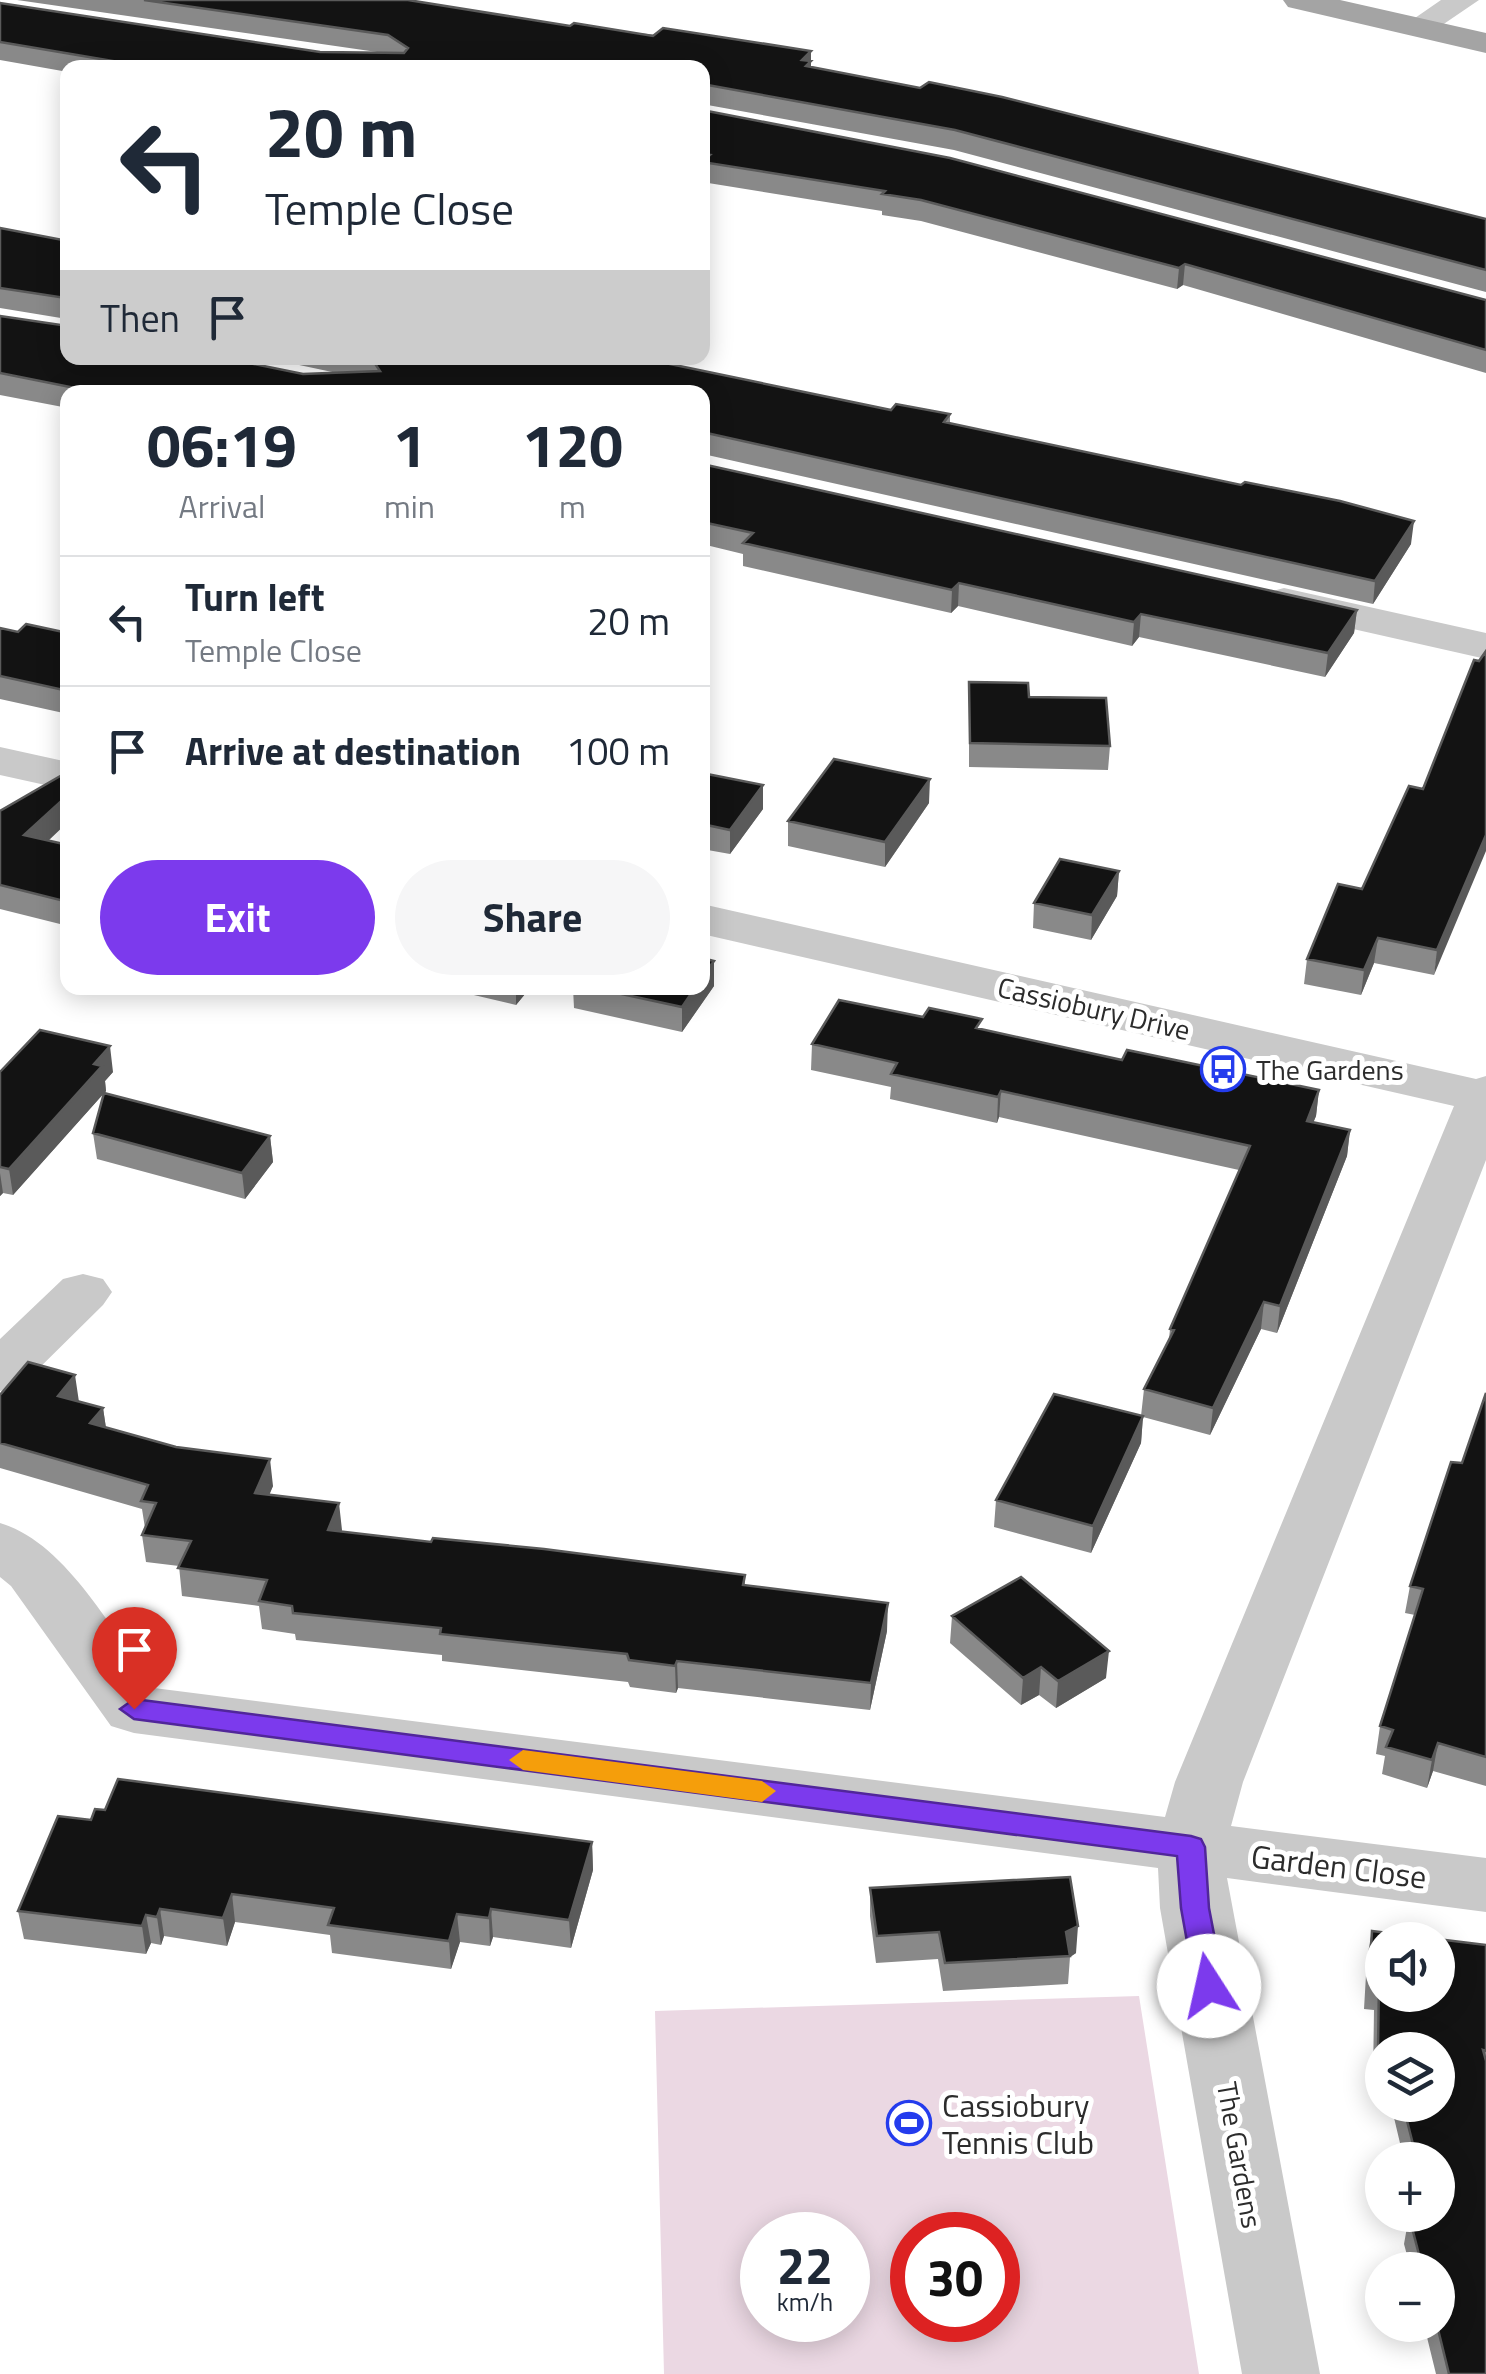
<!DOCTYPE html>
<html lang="en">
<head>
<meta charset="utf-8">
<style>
  :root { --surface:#fff; --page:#f6f6f7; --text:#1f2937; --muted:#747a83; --line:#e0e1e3; --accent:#7c3aed }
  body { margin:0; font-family:"Titillium Web",sans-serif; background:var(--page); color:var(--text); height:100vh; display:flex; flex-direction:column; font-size:38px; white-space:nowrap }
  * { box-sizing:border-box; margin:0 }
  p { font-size:32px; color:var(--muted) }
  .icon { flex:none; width:55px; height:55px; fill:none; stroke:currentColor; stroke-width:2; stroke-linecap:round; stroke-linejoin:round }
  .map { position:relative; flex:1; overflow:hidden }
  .details { position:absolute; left:60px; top:385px; width:650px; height:610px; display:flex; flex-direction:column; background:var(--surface); border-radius:20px; box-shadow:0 5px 25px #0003 }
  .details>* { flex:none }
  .guide { position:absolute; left:60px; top:60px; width:650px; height:305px; border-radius:20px; box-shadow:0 5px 25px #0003; background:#fff; color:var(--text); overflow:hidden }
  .controls { position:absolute; left:1365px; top:1922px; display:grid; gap:20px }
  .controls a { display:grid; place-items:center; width:90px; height:90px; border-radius:50%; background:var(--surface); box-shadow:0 5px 25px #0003; font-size:50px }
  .speed { position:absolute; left:740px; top:2212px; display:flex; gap:20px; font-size:50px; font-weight:700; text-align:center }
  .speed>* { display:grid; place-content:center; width:130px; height:130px; border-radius:50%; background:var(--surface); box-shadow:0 5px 25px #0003; line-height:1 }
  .speed small { font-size:25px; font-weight:400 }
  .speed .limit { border:15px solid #d22; background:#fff; color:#111 }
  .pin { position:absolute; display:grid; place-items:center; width:85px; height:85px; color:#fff; margin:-102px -42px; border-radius:50% 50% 50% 0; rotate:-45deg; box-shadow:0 0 10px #0007 }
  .pin .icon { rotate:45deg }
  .me { position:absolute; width:110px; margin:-55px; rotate:350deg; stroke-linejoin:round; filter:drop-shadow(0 0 8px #0008) }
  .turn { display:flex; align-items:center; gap:35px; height:210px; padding:0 40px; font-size:45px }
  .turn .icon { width:130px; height:130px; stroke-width:2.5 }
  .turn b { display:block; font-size:70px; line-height:85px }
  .then { display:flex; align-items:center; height:95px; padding:0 40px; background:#0003; gap:20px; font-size:38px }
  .eta { display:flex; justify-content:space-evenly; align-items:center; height:170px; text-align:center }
  .eta b { font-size:60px; font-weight:700; line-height:70px }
  .cta { display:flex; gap:20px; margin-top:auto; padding:20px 40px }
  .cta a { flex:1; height:115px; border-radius:60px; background:var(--accent); color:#fff; font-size:40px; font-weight:700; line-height:115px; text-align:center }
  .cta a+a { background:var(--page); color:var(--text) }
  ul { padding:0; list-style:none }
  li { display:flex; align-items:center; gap:30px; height:130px; padding:0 40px; border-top:2px solid var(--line) }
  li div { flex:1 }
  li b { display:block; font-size:38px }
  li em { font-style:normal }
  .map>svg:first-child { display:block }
  .green { fill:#ebd8e3; fill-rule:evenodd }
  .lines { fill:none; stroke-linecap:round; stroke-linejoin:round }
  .minor { fill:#c9c9c9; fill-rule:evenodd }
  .major { fill:#a4a4a4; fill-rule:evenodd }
  .wall { fill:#898989 }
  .shaded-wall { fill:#5a5a5a }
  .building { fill:#131313; stroke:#5a5a5a; stroke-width:2.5; fill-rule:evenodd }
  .route { fill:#7c3aed; stroke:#51269a; stroke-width:2.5 }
  .slow { fill:#f59e0b }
  .labels { text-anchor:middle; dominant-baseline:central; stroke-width:10; stroke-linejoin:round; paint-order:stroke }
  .street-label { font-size:28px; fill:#2c2c2c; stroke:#fff }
  .poi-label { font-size:28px; fill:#2c2c2c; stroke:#fff; text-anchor:start }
  .near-street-label { font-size:32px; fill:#2c2c2c; stroke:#fff }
  .near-poi-label { font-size:32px; fill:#2c2c2c; stroke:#fff; text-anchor:start }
</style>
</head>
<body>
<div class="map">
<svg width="1486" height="2374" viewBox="0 0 1486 2374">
  <rect width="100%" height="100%" fill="#fff"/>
  <path class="green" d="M 1139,1996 L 1199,2374 L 664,2374 L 655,2011 ZM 762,2235 L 848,2235 L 848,2320 L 762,2320 ZM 998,2235 L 998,2320 L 912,2320 L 912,2235 Z"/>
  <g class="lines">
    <path class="minor" d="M 1441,0 L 1479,0 L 1429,34 L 1407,34 L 1402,27 Z
      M 1284,588 L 1486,633 L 1486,659 L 1269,610 L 1262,601 L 1269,592 Z
      M 0,747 L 68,762 L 68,790 L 0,775 Z
      M 702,904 L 1476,1079 L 1486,1076 L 1486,1160 L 1243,1782 L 1231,1826 L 1486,1858 L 1486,1912 L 1227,1878 L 1320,2374 L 1242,2374 L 1160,1908 L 1158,1868 L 134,1733 L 111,1726 L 11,1586 L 0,1577 L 0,1523 C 66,1542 114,1634 154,1688 L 1165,1817 L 1175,1782 L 1454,1106 L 702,934 Z
      M 83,1274 L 103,1279 L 112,1292 L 103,1305 L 21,1386 L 0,1391 L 0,1339 L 63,1279 Z"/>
    <path class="major" d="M 1283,0 L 1340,0 L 1486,33 L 1486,53 L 1288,7 Z"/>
  </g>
  <path class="wall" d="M 17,0 L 408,0 L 570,26 L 811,51 L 811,67 L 1486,219 L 1486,292 L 954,150 L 702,104 L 702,68 L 68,68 L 68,72 L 0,60 L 0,3 L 320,52 L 377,52 Z
    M 702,110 L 1486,300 L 1486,373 L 1183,285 L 1177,289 L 921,221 L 882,215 L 882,211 L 702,182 Z
    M 0,228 L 68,241 L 67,319 L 0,308 Z
    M 0,316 L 303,374 L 337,373 L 266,358 L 641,358 L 891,410 L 950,414 L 950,423 L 1411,544 L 1373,604 L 703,454 L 702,392 L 68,392 L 68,408 L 0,395 Z
    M 702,464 L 1357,610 L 1354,633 L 1325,677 L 1139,637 L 1132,646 L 958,606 L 951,613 L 743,566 L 743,554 L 702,544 Z
    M 0,628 L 18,632 L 68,633 L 68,714 L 0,699 Z
    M 1486,651 L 1434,975 L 1374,963 L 1361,995 L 1304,984 L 1307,959 L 1362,889 L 1423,789 L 1479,661 Z
    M 969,682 L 1029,697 L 1110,746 L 1108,770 L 969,767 Z
    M 702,773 L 763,809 L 730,854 L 702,849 Z
    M 929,803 L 885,867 L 788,846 L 788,821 Z
    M 0,811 L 48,841 L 68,845 L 68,926 L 0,909 Z
    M 1119,871 L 1117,896 L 1091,940 L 1033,928 L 1034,903 Z
    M 714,961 L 714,986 L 682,1032 L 574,1008 L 573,988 L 702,988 Z
    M 444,988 L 530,988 L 516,1005 Z
    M 981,1029 L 1122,1060 L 1319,1090 L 1316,1116 L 1313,1123 L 1350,1130 L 1347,1156 L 1277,1333 L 1261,1329 L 1210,1435 L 1143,1417 L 1141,1443 L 1091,1553 L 994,1527 L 996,1500 L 1141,1416 L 1144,1389 L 1169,1339 L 1170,1329 L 1239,1170 L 999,1117 L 997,1123 L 890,1099 L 891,1087 L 811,1070 L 812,1044 Z
    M 0,1072 L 113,1072 L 105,1081 L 106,1091 L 105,1093 L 270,1136 L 273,1162 L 245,1199 L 97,1159 L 93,1133 L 104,1093 L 13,1195 L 3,1193 L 0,1196 Z
    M 1486,1393 L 1486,1786 L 1433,1771 L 1427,1788 L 1382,1774 L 1385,1756 L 1376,1754 L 1380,1726 L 1415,1615 L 1405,1613 L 1410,1586 L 1462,1463 Z
    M 0,1395 L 79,1402 L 103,1408 L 106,1428 L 273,1486 L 269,1494 L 342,1530 L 341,1531 L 431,1542 L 745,1575 L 745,1585 L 887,1631 L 870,1710 L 678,1688 L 676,1693 L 630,1687 L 628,1682 L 442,1661 L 442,1655 L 296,1640 L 295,1634 L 262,1629 L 259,1606 L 182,1596 L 179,1566 L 146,1562 L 142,1535 L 145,1528 L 142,1509 L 0,1468 Z
    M 952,1616 L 1106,1678 L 1056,1708 L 1039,1695 L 1021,1705 L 950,1643 Z
    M 91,1820 L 592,1842 L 593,1870 L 571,1948 L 493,1937 L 490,1946 L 460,1942 L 451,1969 L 332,1953 L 330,1935 L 235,1922 L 227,1946 L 164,1936 L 161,1945 L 151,1943 L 146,1954 L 24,1939 L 18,1911 Z
    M 870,1888 L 1076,1953 L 1070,1957 L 1068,1984 L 943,1991 L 938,1959 L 876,1963 L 870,1916 Z
    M 1372,1931 L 1486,1945 L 1486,2374 L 1436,2374 L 1424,2325 L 1438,2325 L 1438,2270 L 1411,2270 L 1404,2244 L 1409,2216 L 1438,2215 L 1438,2160 L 1404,2160 L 1391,2105 L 1438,2105 L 1438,2050 L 1382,2050 L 1382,2079 L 1373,2078 L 1374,2010 L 1364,2009 L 1367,1958 Z"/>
  <path class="shaded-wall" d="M 811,51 L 811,80 L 802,60 Z
    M 1185,264 L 1183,285 L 1177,289 L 1179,268 Z
    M 1414,521 L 1411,544 L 1373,604 L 1375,581 Z
    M 959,583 L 958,606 L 951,613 L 952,590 Z
    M 1357,610 L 1354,633 L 1325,677 L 1328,653 Z
    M 1141,614 L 1139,637 L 1132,646 L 1134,622 Z
    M 930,779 L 929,803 L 885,867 L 885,842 Z
    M 763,785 L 763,809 L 730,854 L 730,830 Z
    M 68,795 L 68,822 L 28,860 L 24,835 Z
    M 1486,835 L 1486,851 L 1434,975 L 1437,950 Z
    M 1119,871 L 1117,896 L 1091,940 L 1092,915 Z
    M 1378,938 L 1374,963 L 1361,995 L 1364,970 Z
    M 714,961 L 714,986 L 682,1032 L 682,1007 L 695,988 L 702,988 L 702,977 Z
    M 516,988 L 530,988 L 516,1005 Z
    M 110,1046 L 113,1072 L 105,1081 L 106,1091 L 13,1195 L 9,1169 L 94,1064 Z
    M 1319,1090 L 1316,1116 L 1303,1147 L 1307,1121 Z
    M 1001,1091 L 999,1117 L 997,1123 L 998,1097 Z
    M 1350,1130 L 1347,1156 L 1277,1333 L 1280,1306 Z
    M 270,1136 L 273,1162 L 245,1199 L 242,1173 Z
    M 0,1173 L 3,1193 L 0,1196 Z
    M 1264,1302 L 1261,1329 L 1210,1435 L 1213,1408 Z
    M 75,1375 L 79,1402 L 58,1396 Z
    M 103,1408 L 107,1435 L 90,1423 Z
    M 1143,1416 L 1141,1443 L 1091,1553 L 1093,1526 Z
    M 270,1459 L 273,1486 L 259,1520 L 255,1493 Z
    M 339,1503 L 342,1530 L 331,1557 L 328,1530 Z
    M 888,1603 L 887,1631 L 870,1710 L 871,1683 Z
    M 1109,1651 L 1106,1678 L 1056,1708 L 1058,1681 Z
    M 677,1661 L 678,1688 L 676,1693 L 675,1666 Z
    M 1041,1667 L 1039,1695 L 1021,1705 L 1023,1678 Z
    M 1438,1743 L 1433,1771 L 1427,1788 L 1432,1760 Z
    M 592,1842 L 593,1870 L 571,1948 L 569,1920 Z
    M 232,1894 L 235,1922 L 227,1946 L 223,1918 Z
    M 160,1909 L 164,1936 L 161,1945 L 157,1917 Z
    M 491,1909 L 493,1937 L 490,1946 L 489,1918 Z
    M 457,1914 L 460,1942 L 451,1969 L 449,1941 Z
    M 146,1915 L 151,1943 L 146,1954 L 142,1926 Z
    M 1078,1926 L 1076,1953 L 1070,1957 L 1066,1932 Z"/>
  <path class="building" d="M 144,0 L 408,0 L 570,26 L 574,23 L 653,36 L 663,28 L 811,51 L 802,60 L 811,61 L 806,66 L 920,88 L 929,82 L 1002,97 L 1486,219 L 1486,270 L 955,130 L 702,84 L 702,68 L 154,68 L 0,42 L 0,3 L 320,52 L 404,53 L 408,48 L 388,35 Z
    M 702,110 L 950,158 L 1486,300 L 1486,350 L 1185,264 L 1179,268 L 921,200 L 882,194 L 885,191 L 702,162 L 710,155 L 702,154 Z
    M 0,228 L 68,241 L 68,324 L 66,298 L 0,288 Z
    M 0,316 L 68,326 L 68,358 L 225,358 L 303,374 L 380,371 L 372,359 L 367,358 L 641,358 L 891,410 L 896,404 L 950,414 L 944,422 L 1241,485 L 1245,482 L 1340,501 L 1414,521 L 1375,581 L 702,432 L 702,392 L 95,392 L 0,373 Z
    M 702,464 L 1357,610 L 1328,653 L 1141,614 L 1134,622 L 959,583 L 952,590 L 743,543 L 753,533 L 702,522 Z
    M 26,624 L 68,633 L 68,691 L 0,676 L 0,628 L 18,632 Z
    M 1486,651 L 1486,835 L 1437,950 L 1378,938 L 1364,970 L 1307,959 L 1338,884 L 1362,889 L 1409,786 L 1423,789 L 1474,660 L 1479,661 Z
    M 969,682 L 1028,683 L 1029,697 L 1106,698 L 1110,746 L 970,743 Z
    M 834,759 L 930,779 L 885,842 L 788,821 Z
    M 702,773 L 763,785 L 730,830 L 702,824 Z
    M 62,775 L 68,782 L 68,795 L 24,835 L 68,845 L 68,902 L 0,885 L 0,811 Z
    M 1060,859 L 1119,871 L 1092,915 L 1034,903 Z
    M 702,958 L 714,961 L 702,977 Z
    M 594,988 L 695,988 L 682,1007 Z
    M 839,1000 L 923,1017 L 929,1008 L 982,1019 L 976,1028 L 1122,1060 L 1127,1050 L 1319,1090 L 1307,1121 L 1350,1130 L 1280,1306 L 1264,1302 L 1213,1408 L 1144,1389 L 1174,1330 L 1170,1329 L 1250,1146 L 1001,1091 L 998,1097 L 891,1074 L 897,1063 L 812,1044 Z
    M 40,1030 L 110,1046 L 94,1064 L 102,1066 L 9,1169 L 0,1167 L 0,1072 Z
    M 104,1093 L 270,1136 L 242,1173 L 93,1133 Z
    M 28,1362 L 75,1375 L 58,1396 L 103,1408 L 90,1423 L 176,1447 L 270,1459 L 255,1493 L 339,1503 L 328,1530 L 431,1542 L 433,1538 L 544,1549 L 745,1575 L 743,1585 L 888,1603 L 871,1683 L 677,1661 L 675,1666 L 629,1660 L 627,1654 L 440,1634 L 441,1628 L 293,1613 L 292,1606 L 259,1601 L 267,1580 L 178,1568 L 191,1541 L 142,1535 L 156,1503 L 141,1501 L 148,1485 L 0,1443 L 0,1395 Z
    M 1486,1393 L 1486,1757 L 1438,1743 L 1432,1760 L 1386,1747 L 1393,1730 L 1380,1726 L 1423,1589 L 1410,1586 L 1451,1462 L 1462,1463 Z
    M 1054,1394 L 1143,1416 L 1093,1526 L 996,1500 Z
    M 1021,1577 L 1109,1651 L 1058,1681 L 1041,1667 L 1023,1678 L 952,1616 Z
    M 118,1779 L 592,1842 L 569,1920 L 491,1909 L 489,1918 L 457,1914 L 449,1941 L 328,1925 L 334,1908 L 232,1894 L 223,1918 L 160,1909 L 157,1917 L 146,1915 L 142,1926 L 18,1911 L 58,1816 L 91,1820 L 95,1809 L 105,1810 Z
    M 1070,1877 L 1078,1926 L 1066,1932 L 1070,1956 L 945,1963 L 939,1932 L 877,1936 L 870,1888 Z
    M 1372,1931 L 1486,1945 L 1486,2051 L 1483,2050 L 1486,2061 L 1486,2374 L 1449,2374 L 1437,2325 L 1438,2270 L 1423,2270 L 1409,2216 L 1438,2215 L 1438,2160 L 1417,2160 L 1403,2105 L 1438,2105 L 1438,2050 L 1378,2050 L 1379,1982 L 1369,1981 ZM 1382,1940 L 1438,1940 L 1438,1995 L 1382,1995 Z"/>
  <path class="route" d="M 134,1699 L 1191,1836 L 1201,1839 L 1205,1847 L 1209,1908 L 1224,1986 L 1220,1994 L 1199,1994 L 1195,1986 L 1181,1908 L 1177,1856 L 134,1719 L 120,1709 Z"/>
  <path class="slow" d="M 523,1750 L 762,1781 L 776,1791 L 762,1802 L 523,1770 L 509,1760 Z"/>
  <defs>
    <symbol id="bus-ring" viewBox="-11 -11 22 22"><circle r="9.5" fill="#fff" stroke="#243ced" stroke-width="1.5"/><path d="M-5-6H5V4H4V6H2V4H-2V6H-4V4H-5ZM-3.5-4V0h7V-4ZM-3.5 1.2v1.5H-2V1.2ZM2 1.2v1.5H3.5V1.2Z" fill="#243ced"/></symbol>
    <symbol id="stadium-ring" viewBox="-11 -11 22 22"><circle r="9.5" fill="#fff" stroke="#243ced" stroke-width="1.5"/><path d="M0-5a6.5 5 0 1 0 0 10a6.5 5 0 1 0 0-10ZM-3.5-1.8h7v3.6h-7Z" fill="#243ced"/></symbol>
  </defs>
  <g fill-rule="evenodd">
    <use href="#bus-ring" x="1198" y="1044" width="50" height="50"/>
    <use href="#stadium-ring" x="884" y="2098" width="50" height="50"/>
  </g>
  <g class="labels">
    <g class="street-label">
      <text transform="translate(1094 1008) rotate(13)">Cassiobury Drive</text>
      <text transform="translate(1240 2155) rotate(80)">The Gardens</text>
    </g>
    <g class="poi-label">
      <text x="1256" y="1069">The Gardens</text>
    </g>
    <g class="near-street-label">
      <text transform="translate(1339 1866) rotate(7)">Garden Close</text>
    </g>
    <g class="near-poi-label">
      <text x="942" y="2105">Cassiobury<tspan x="942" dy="37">Tennis Club</tspan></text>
    </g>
  </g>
</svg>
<div class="controls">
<a><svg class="icon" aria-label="sound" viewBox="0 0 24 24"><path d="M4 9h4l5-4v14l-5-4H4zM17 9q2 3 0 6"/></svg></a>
<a><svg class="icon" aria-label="layers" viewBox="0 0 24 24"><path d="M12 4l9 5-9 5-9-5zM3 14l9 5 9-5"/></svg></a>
<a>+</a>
<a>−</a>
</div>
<div class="speed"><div>22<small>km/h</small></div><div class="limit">30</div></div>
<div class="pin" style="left:134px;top:1709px;background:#d93025"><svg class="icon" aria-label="arrive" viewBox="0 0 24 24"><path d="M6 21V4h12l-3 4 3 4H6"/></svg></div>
<svg class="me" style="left:1209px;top:1986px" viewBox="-20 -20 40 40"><circle r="19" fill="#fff"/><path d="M0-13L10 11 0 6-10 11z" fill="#7c3aed"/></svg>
<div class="guide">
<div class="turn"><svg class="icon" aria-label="left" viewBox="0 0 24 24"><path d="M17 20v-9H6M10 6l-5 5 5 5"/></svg><div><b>20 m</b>Temple Close</div></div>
<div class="then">Then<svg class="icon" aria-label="arrive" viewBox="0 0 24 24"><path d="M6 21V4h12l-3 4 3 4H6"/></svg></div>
</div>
<section class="details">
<div class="eta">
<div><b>06:19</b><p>Arrival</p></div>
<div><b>1</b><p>min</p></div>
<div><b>120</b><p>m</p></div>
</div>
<ul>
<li><svg class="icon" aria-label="left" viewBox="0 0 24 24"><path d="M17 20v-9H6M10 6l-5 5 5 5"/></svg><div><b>Turn left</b><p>Temple Close</p></div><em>20 m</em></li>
<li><svg class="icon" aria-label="arrive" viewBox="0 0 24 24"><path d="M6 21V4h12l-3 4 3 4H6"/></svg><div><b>Arrive at destination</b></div><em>100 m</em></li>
</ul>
<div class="cta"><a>Exit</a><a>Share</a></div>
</section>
</div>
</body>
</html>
